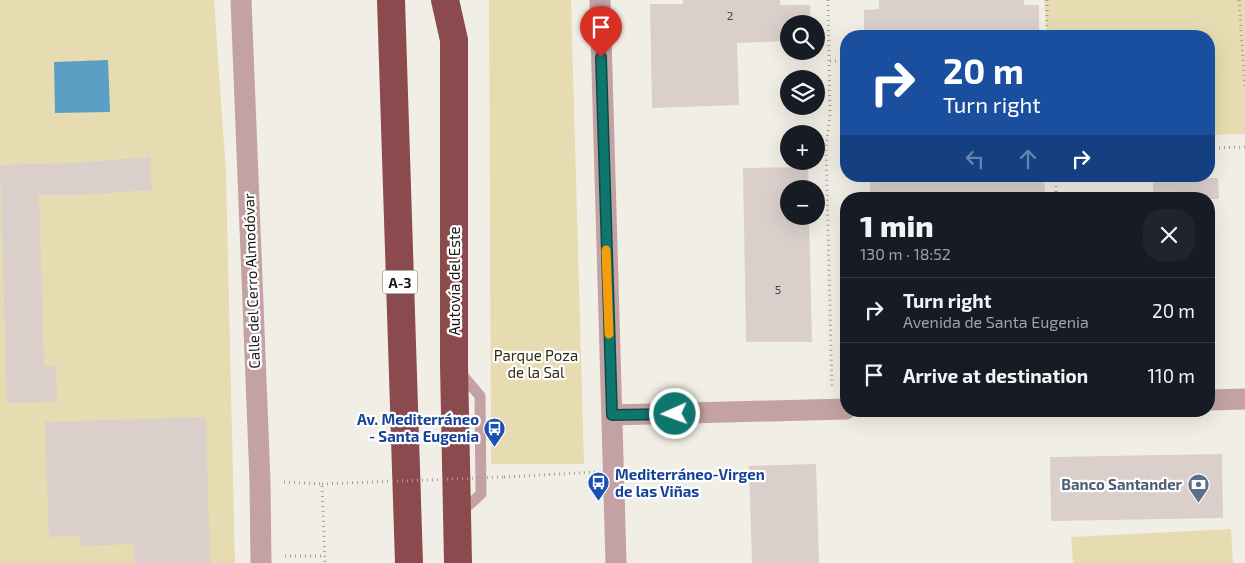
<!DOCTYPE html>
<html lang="en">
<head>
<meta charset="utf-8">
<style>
  :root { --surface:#171b24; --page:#20242c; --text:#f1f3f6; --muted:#9ea1a6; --line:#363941 }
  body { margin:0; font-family:"Exo 2",sans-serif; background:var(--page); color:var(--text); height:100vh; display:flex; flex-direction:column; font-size:19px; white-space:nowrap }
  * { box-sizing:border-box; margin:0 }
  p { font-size:16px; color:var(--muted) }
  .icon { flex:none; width:28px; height:28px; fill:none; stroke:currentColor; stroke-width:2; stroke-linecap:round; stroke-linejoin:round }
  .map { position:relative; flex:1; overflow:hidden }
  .panel { position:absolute; left:840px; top:192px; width:375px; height:225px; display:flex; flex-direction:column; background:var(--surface); border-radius:20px; box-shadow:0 5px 20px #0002 }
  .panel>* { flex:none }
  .guide { position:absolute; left:840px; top:30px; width:375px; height:152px; border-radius:20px; box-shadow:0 5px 20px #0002; background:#1a4fa0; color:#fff; overflow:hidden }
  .buttons { position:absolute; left:780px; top:15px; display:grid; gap:10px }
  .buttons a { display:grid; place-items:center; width:45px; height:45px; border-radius:50%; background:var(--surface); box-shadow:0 5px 20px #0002; font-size:25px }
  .pin { position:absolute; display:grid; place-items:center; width:42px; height:42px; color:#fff; margin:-51px -21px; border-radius:50% 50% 50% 0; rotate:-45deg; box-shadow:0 0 5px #0007 }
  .pin .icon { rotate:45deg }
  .me { position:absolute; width:55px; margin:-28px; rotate:268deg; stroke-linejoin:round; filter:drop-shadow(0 0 4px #0008) }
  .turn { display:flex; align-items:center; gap:18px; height:105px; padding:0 20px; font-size:22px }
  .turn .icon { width:65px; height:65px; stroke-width:2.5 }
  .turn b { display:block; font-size:35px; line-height:42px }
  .lanes { display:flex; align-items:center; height:48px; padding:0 20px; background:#0003; justify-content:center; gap:25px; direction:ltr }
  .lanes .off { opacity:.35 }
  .round { display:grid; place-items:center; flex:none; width:52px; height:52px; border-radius:20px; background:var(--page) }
  .headline { display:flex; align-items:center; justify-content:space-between; height:85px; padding:0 20px }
  h1 { font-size:30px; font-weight:800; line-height:38px }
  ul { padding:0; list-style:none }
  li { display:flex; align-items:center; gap:15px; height:65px; padding:0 20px; border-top:1px solid var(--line) }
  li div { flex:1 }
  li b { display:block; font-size:19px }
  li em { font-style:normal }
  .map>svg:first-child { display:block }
  .green { fill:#e7dcb1 }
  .water { fill:#5ba0c4 }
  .building { fill:#dacfcb }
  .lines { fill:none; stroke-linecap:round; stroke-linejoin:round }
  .path { stroke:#a3a199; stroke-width:3; stroke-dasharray:1 4; stroke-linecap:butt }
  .service { stroke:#c4a2a3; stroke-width:11 }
  .minor { stroke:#c4a2a3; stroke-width:21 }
  .motorway { stroke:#8b4a4e; stroke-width:28 }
  .path-bridge { stroke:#a3a199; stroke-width:3; stroke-dasharray:1 4; stroke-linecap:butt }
  .route-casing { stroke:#0a4d48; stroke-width:12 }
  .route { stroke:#0f766e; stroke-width:9 }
  .slow { stroke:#f59e0b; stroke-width:9 }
  .labels { text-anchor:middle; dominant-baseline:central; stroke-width:4.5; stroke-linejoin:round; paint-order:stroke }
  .number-label { font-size:12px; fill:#484441 }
  .shield { fill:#fff; stroke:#5d5c5a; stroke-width:1 }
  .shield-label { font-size:14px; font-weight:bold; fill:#171613 }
  .street-label { font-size:15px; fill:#171613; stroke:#fff }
  .park-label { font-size:15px; fill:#342c0e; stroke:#fff }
  .transit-label { font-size:15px; font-weight:bold; fill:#164399; stroke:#fff; text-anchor:end }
  .service-label { font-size:15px; font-weight:bold; fill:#4e5e75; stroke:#fff; text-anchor:end }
</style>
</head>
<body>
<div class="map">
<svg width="1245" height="563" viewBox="0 0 1245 563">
  <rect width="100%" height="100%" fill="#f1efe5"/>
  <path class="green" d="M 0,0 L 214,0 L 226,173 L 235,563 L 0,563 Z
    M 489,0 L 571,0 L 584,464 L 491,464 Z
    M 1044,0 L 1245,0 L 1245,134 L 1209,135 L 1209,36 L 1047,36 Z
    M 1231,529 L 1233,563 L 1073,563 L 1071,537 Z"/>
  <path class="water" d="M 108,60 L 110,112 L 55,113 L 54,62 Z"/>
  <path class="building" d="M 683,0 L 780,0 L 780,5 L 810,5 L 810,24 L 789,24 L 789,41 L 737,43 L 739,105 L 652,108 L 650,4 L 683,4 Z
    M 879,0 L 1024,0 L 1024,5 L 1039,5 L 1039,30 L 864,33 L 864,10 L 879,9 Z
    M 150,157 L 152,190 L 77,195 L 39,195 L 44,366 L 56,366 L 57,402 L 7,403 L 0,165 L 75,163 Z
    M 808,167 L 809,189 L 789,189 L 789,216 L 809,216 L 812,342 L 746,342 L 743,168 Z
    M 870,176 L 1044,176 L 1045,194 L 870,199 Z
    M 1175,178 L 1218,178 L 1219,199 L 1153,199 L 1153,179 Z
    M 206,417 L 210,563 L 135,563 L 134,544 L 80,546 L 80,536 L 49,537 L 45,422 Z
    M 1222,454 L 1223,518 L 1051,521 L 1050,457 Z
    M 816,464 L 819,563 L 752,563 L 749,466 Z"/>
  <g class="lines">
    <path class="path" d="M 828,0 L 830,115 L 826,148 L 832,389
      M 1047,0 L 1047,36
      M 1239,0 L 1245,89
      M 830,61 L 846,61
      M 1209,148 L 1245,147
      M 1056,176 L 1056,199
      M 504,477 L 595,472
      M 284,482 L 322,484 L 325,563
      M 285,556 L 324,556"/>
    <path class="service" d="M 459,371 L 480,396 L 481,494 L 460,513"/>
    <path class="minor" d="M 241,0 L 260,481 L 261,563
      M 600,0 L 616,563
      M 1209,400 L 1245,399
      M 612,415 L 846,409"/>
    <path class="motorway" d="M 391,0 L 409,563
      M 445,0 L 454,40 L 454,365 L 458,563"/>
    <path class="path-bridge" d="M 322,484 L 504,477"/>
  </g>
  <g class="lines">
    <defs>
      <path id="route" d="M 601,57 L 612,415 L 675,414"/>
    </defs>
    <use href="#route" class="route-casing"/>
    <use href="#route" class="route"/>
    <path class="slow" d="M 606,250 L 609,334"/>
  </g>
  <defs>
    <symbol id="bus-pin" viewBox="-11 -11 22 30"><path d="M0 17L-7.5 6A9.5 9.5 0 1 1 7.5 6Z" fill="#1a4fb4" stroke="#fff"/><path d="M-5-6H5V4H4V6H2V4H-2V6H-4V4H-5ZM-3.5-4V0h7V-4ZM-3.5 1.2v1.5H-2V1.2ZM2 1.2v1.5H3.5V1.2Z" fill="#fff"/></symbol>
    <symbol id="bank-pin" viewBox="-11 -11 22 30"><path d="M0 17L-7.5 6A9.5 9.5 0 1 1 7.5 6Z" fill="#5c6f8a" stroke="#fff"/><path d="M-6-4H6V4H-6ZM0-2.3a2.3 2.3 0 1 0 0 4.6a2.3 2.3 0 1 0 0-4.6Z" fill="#fff"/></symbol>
  </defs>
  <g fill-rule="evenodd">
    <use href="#bus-pin" x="482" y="416" width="25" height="34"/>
    <use href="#bus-pin" x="586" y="470" width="25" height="34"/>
    <use href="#bank-pin" x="1186" y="472" width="25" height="34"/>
  </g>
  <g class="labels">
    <g class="number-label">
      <text x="730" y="15">2</text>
      <text x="778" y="289">5</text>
    </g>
    <rect class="shield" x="382.5" y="270.5" width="35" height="23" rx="4"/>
    <g class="shield-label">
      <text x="400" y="282">A-3</text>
    </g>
    <g class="street-label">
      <text transform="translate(251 281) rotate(-92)">Calle del Cerro Almodóvar</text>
      <text transform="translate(454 281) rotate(-90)">Autovía del Este</text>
    </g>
    <g class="park-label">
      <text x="536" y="355">Parque Poza<tspan x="536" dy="17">de la Sal</tspan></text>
    </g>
    <g class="transit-label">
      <text x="479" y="419">Av. Mediterráneo<tspan x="479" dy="17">- Santa Eugenia</tspan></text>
      <text x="615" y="474" text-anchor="start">Mediterráneo-Virgen<tspan x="615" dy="17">de las Viñas</tspan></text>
    </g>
    <g class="service-label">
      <text x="1182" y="484">Banco Santander</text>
    </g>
  </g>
</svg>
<div class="buttons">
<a><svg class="icon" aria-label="search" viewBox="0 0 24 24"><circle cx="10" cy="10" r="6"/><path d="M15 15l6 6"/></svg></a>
<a><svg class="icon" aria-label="layers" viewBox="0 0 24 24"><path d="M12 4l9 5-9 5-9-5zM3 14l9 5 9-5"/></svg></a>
<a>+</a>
<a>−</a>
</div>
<div class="pin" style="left:601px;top:57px;background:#d93025"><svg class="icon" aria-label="arrive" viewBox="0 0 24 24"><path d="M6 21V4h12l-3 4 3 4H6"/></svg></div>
<svg class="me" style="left:675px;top:414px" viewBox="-20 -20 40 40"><circle r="17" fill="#0f766e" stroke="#fff" stroke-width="3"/><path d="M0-11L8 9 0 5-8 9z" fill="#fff"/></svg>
<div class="guide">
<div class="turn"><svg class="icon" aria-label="right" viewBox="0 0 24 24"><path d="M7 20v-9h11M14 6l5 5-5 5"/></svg><div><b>20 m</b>Turn right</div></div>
<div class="lanes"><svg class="icon off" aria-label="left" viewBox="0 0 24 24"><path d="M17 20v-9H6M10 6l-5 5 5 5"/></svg><svg class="icon off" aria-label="ahead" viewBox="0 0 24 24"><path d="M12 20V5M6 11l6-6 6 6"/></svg><svg class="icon" aria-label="right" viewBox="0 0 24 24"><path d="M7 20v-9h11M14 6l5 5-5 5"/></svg></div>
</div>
<section class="panel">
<div class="headline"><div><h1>1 min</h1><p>130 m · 18:52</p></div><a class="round"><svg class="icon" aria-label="close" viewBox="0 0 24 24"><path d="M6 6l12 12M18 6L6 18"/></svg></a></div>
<ul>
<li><svg class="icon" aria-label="right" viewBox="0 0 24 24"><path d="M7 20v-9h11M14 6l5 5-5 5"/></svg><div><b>Turn right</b><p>Avenida de Santa Eugenia</p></div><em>20 m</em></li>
<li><svg class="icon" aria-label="arrive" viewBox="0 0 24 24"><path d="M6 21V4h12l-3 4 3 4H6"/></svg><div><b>Arrive at destination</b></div><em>110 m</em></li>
</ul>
</section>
</div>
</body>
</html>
